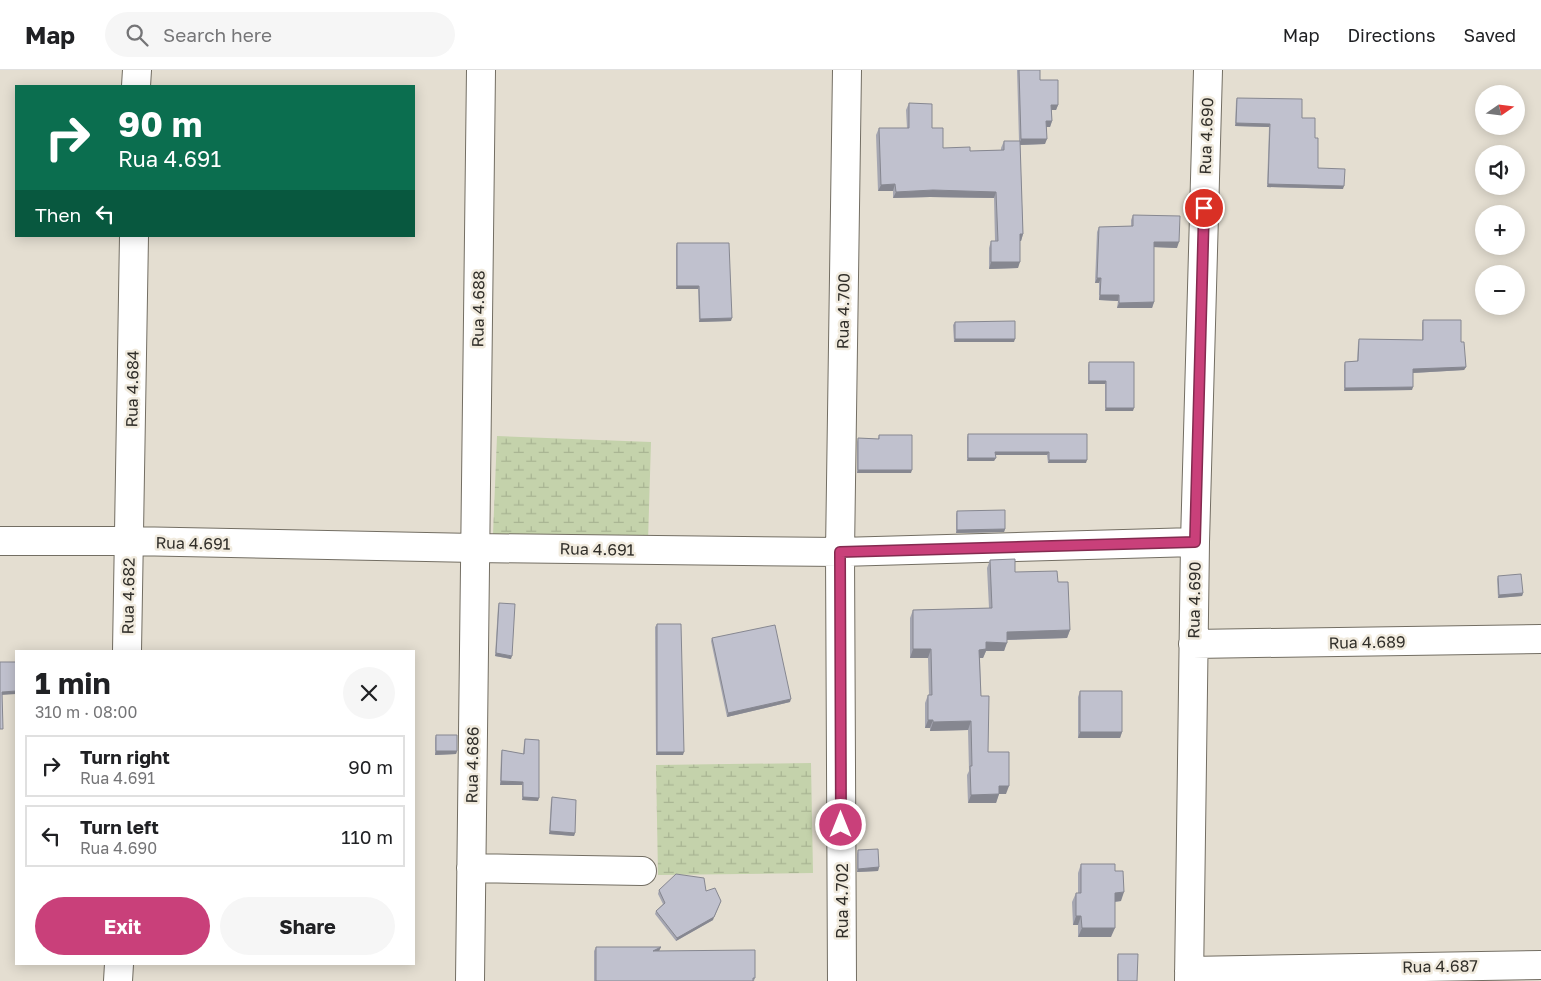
<!DOCTYPE html>
<html lang="en">
<head>
<meta charset="utf-8">
<style>
  :root { --surface:#fff; --page:#f6f6f6; --text:#202124; --muted:#757577; --line:#e0e0e0; --accent:#c9407a }
  body { margin:0; font-family:"Golos Text",sans-serif; background:var(--page); color:var(--text); height:100vh; display:flex; flex-direction:column; font-size:19px; white-space:nowrap }
  * { box-sizing:border-box; margin:0 }
  p { font-size:16px; color:var(--muted) }
  .icon { flex:none; width:28px; height:28px; fill:none; stroke:currentColor; stroke-width:2; stroke-linecap:round; stroke-linejoin:round }
  .map { position:relative; flex:1; overflow:hidden }
  .panel { position:absolute; left:15px; top:580px; width:400px; height:315px; display:flex; flex-direction:column; background:var(--surface); border-radius:0px; box-shadow:0 2px 12px #0003 }
  .panel>* { flex:none }
  .hud { position:absolute; left:15px; top:15px; width:400px; height:152px; border-radius:0px; box-shadow:0 2px 12px #0003; background:#0b6e4f; color:#fff; overflow:hidden }
  .needle { width:32px; rotate:76deg }
  .fabs { position:absolute; left:1475px; top:15px; display:grid; gap:10px }
  .fabs a { display:grid; place-items:center; width:50px; height:50px; border-radius:50%; background:var(--surface); box-shadow:0 2px 12px #0003; font-size:25px }
  .pin { position:absolute; display:grid; place-items:center; width:42px; height:42px; color:#fff; margin:-21px; border:2px solid #fff; border-radius:50%; box-shadow:0 1px 5px #0007 }
  .me { position:absolute; width:55px; margin:-28px; rotate:0deg; stroke-linejoin:round; filter:drop-shadow(0 0 4px #0008) }
  .turn { display:flex; align-items:center; gap:18px; height:105px; padding:0 20px; font-size:22px }
  .turn .icon { width:65px; height:65px; stroke-width:2.5 }
  .turn b { display:block; font-size:35px; line-height:42px }
  .then { display:flex; align-items:center; height:48px; padding:0 20px; background:#0003; gap:10px; font-size:19px }
  .round { display:grid; place-items:center; flex:none; width:52px; height:52px; border-radius:26px; background:var(--page) }
  .head { display:flex; align-items:center; justify-content:space-between; height:85px; padding:0 20px }
  h1 { font-size:30px; font-weight:700; line-height:38px }
  .button { display:flex; gap:10px; margin-top:auto; padding:10px 20px }
  .button a { flex:1; height:58px; border-radius:30px; background:var(--accent); color:#fff; font-size:20px; font-weight:700; line-height:58px; text-align:center }
  .button a+a { background:var(--page); color:var(--text) }
  ul { padding:0; list-style:none }
  li { display:flex; align-items:center; gap:15px; height:62px; margin:0 10px 8px; padding:0 10px; border:2px solid var(--line); border-radius:0px }
  li div { flex:1 }
  li b { display:block; font-size:19px }
  li em { font-style:normal }
  header { display:flex; align-items:center; gap:30px; box-sizing:border-box; height:70px; padding:0 25px; background:var(--surface); border-bottom:1px solid var(--line) }
  header strong { font-size:24px }
  nav { display:flex; gap:28px; margin-inline-start:auto; font-size:18px }
  .search { width:350px; height:45px; background:var(--page); display:flex; align-items:center; gap:12px; box-sizing:border-box; padding:0 18px; border-radius:28px; color:var(--muted); font-size:19px }
  .map>svg:first-child { display:block }
  .wetland { fill:url(#wetland-marsh) }
  .lines { fill:none; stroke-linecap:round; stroke-linejoin:round }
  .minor-casing { stroke:#736e63; stroke-width:30 }
  .minor { stroke:#fff; stroke-width:28 }
  .wall { fill:#a5a6b1 }
  .shaded-wall { fill:#868790 }
  .building { fill:#c0c1ce; stroke:#868790 }
  .route-casing { stroke:#832a4f; stroke-width:12 }
  .route { stroke:#c9407a; stroke-width:9 }
  .labels { text-anchor:middle; dominant-baseline:central; stroke-width:5; stroke-linejoin:round; paint-order:stroke }
  .street-label { font-size:16px; fill:#312f2a; stroke:#f1ebde }
</style>
</head>
<body>
<header>
<strong>Map</strong>
<div class="search"><svg class="icon" aria-label="search" viewBox="0 0 24 24"><circle cx="10" cy="10" r="6"/><path d="M15 15l6 6"/></svg>Search here</div>
<nav><a>Map</a><a>Directions</a><a>Saved</a></nav>
</header>
<div class="map">
<svg width="1541" height="911" viewBox="0 0 1541 911">
  <defs>
    <pattern id="wetland-marsh" width="20" height="14" patternUnits="userSpaceOnUse" patternTransform="scale(1.25)"><rect width="20" height="14" fill="#c4d2ab"/><path d="M1 5h8M5 5V1M11 12h8M15 12V8" fill="none" stroke="#a9b593"/></pattern>
  </defs>
  <rect width="100%" height="100%" fill="#e4ded1"/>
  <path class="wetland" d="M 497,366 L 651,372 L 648,472 L 493,465 Z
    M 811,693 L 813,803 L 658,805 L 656,695 Z"/>
  <g class="lines">
    <defs>
      <path id="minor" d="M 136,16 L 137,0
        M 0,471 L 129,471 L 475,478 L 840,482 L 1195,472
        M 1193,574 L 1541,569
        M 127,581 L 134,166
        M 471,798 L 642,801
        M 1189,901 L 1541,895
        M 118,911 L 119,894
        M 470,911 L 481,0
        M 842,911 L 840,482 L 847,0
        M 1189,911 L 1195,472 L 1208,0"/>
    </defs>
    <use href="#minor" class="minor-casing"/>
    <use href="#minor" class="minor"/>
  </g>
  <path class="wall" d="M 1017,0 L 1040,0 L 1040,10 L 1058,35 L 1056,40 L 1052,40 L 1052,51 L 1050,57 L 1046,57 L 1045,74 L 1020,75 L 1023,164 L 1021,171 L 1020,171 L 1018,198 L 989,199 L 989,178 L 991,171 L 995,171 L 994,128 L 930,127 L 893,128 L 893,121 L 878,121 L 876,65 L 879,58 L 907,58 L 906,40 L 909,33 L 932,58 L 943,78 L 970,81 L 1001,80 L 1001,78 L 1004,71 L 1019,71 Z
    M 1237,28 L 1302,48 L 1315,68 L 1318,98 L 1343,119 L 1267,117 L 1269,57 L 1235,56 L 1236,31 Z
    M 1133,145 L 1177,178 L 1154,177 L 1154,232 L 1152,238 L 1117,238 L 1118,231 L 1099,230 L 1099,213 L 1095,213 L 1097,162 L 1099,157 L 1131,156 L 1131,150 Z
    M 677,173 L 731,251 L 699,252 L 698,219 L 676,219 L 676,176 Z
    M 1423,250 L 1461,272 L 1466,297 L 1464,300 L 1413,303 L 1412,320 L 1344,321 L 1344,295 L 1345,292 L 1357,291 L 1358,273 L 1359,269 L 1422,270 L 1422,253 Z
    M 955,252 L 1014,272 L 954,272 L 953,255 Z
    M 1089,292 L 1133,341 L 1105,341 L 1105,314 L 1088,314 L 1088,295 Z
    M 968,364 L 1087,364 L 1086,393 L 1048,393 L 1047,385 L 996,385 L 994,391 L 967,391 L 967,367 Z
    M 879,365 L 911,403 L 857,403 L 857,372 L 858,368 L 878,369 Z
    M 957,441 L 1005,459 L 1004,462 L 956,463 L 956,444 Z
    M 990,490 L 1015,502 L 1058,512 L 1070,560 L 1067,568 L 1007,570 L 1004,581 L 986,581 L 983,588 L 980,588 L 981,626 L 988,682 L 1006,724 L 999,724 L 996,733 L 968,733 L 967,705 L 969,701 L 968,660 L 930,661 L 930,658 L 925,658 L 925,633 L 928,625 L 929,625 L 928,588 L 910,588 L 910,548 L 913,540 L 989,538 L 987,498 Z
    M 1498,506 L 1523,523 L 1522,526 L 1498,528 L 1497,509 Z
    M 499,533 L 511,589 L 495,586 L 498,536 Z
    M 657,554 L 683,685 L 656,685 L 655,557 Z
    M 712,568 L 790,632 L 727,647 L 711,571 Z
    M 1080,621 L 1122,662 L 1120,668 L 1078,668 L 1078,627 Z
    M 436,665 L 457,681 L 456,684 L 435,685 L 435,668 Z
    M 525,669 L 538,731 L 522,730 L 522,715 L 500,715 L 501,684 L 502,680 L 523,684 L 524,673 Z
    M 552,727 L 575,763 L 574,766 L 549,764 L 551,730 Z
    M 858,780 L 879,797 L 878,801 L 857,802 L 857,784 Z
    M 1081,794 L 1115,801 L 1121,831 L 1115,832 L 1111,867 L 1078,867 L 1078,855 L 1073,855 L 1072,832 L 1076,823 L 1078,823 L 1078,803 Z
    M 659,820 L 706,821 L 713,850 L 676,871 L 655,844 L 656,841 L 663,834 L 658,824 Z
    M 596,877 L 661,877 L 659,881 L 755,908 L 754,911 L 594,911 L 594,881 Z
    M 1118,884 L 1137,911 L 1117,911 L 1117,887 Z"/>
  <path class="shaded-wall" d="M 1051,35 L 1058,35 L 1056,40 L 1049,40 Z
    M 1046,51 L 1052,51 L 1050,57 L 1044,57 Z
    M 1236,53 L 1270,54 L 1269,57 L 1235,56 Z
    M 1021,69 L 1047,69 L 1045,74 L 1019,75 Z
    M 895,114 L 893,121 L 878,121 L 881,115 Z
    M 1268,114 L 1344,116 L 1343,119 L 1267,117 Z
    M 933,120 L 996,122 L 994,128 L 930,127 L 893,128 L 896,122 Z
    M 1020,164 L 1023,164 L 1021,171 L 1017,171 Z
    M 1154,172 L 1179,172 L 1177,178 L 1152,177 Z
    M 991,192 L 1020,192 L 1018,198 L 989,199 Z
    M 1097,208 L 1101,208 L 1099,213 L 1095,213 Z
    M 677,216 L 699,216 L 698,219 L 676,219 Z
    M 1100,225 L 1119,225 L 1118,231 L 1099,230 Z
    M 1154,232 L 1152,238 L 1117,238 L 1119,233 Z
    M 732,248 L 731,251 L 699,252 L 700,249 Z
    M 955,269 L 1015,269 L 1014,272 L 954,272 Z
    M 1466,297 L 1464,300 L 1412,303 L 1413,299 Z
    M 1089,311 L 1106,311 L 1105,314 L 1088,314 Z
    M 1413,317 L 1412,320 L 1344,321 L 1345,318 Z
    M 1106,338 L 1134,338 L 1133,341 L 1105,341 Z
    M 995,382 L 1049,382 L 1047,385 L 994,385 Z
    M 968,388 L 996,388 L 994,391 L 967,391 Z
    M 1049,390 L 1087,390 L 1086,393 L 1048,393 Z
    M 858,400 L 912,400 L 911,403 L 857,403 Z
    M 1005,459 L 1004,462 L 956,463 L 957,460 Z
    M 1523,523 L 1522,526 L 1498,528 L 1499,525 Z
    M 1070,560 L 1067,568 L 1004,570 L 1007,562 Z
    M 986,572 L 1007,573 L 1004,581 L 986,581 L 983,588 L 976,588 L 979,580 Z
    M 913,579 L 931,579 L 928,588 L 910,588 Z
    M 496,583 L 512,586 L 511,589 L 495,586 Z
    M 16,621 L 16,624 L 1,625 L 2,622 Z
    M 791,629 L 790,632 L 727,647 L 728,643 Z
    M 928,650 L 933,650 L 930,658 L 925,658 Z
    M 971,651 L 968,660 L 930,661 L 933,652 Z
    M 1080,662 L 1122,662 L 1120,668 L 1078,668 Z
    M 436,681 L 457,681 L 456,684 L 435,685 Z
    M 657,682 L 684,682 L 683,685 L 656,685 Z
    M 501,711 L 523,712 L 522,715 L 500,715 Z
    M 999,716 L 1009,716 L 1006,724 L 996,724 Z
    M 999,724 L 996,733 L 968,733 L 971,725 Z
    M 523,727 L 539,728 L 538,731 L 522,730 Z
    M 550,761 L 575,763 L 574,766 L 549,764 Z
    M 879,797 L 878,801 L 857,802 L 858,799 Z
    M 1124,822 L 1121,831 L 1111,832 L 1115,823 Z
    M 721,831 L 713,850 L 676,871 L 677,868 Z
    M 1076,846 L 1081,846 L 1078,855 L 1073,855 Z
    M 1082,858 L 1115,858 L 1111,867 L 1078,867 Z
    M 661,877 L 659,881 L 653,881 Z"/>
  <path class="building" d="M 1019,0 L 1040,0 L 1040,10 L 1058,10 L 1058,35 L 1051,35 L 1052,51 L 1046,51 L 1047,69 L 1021,69 Z
    M 1237,28 L 1302,29 L 1302,48 L 1315,48 L 1315,68 L 1318,68 L 1318,98 L 1345,99 L 1344,116 L 1268,114 L 1270,54 L 1236,53 Z
    M 909,33 L 932,34 L 932,58 L 943,58 L 943,78 L 970,77 L 970,81 L 1004,80 L 1004,71 L 1020,71 L 1023,164 L 1020,164 L 1020,192 L 991,192 L 991,171 L 998,171 L 996,122 L 933,120 L 896,122 L 895,114 L 881,115 L 879,58 L 909,58 Z
    M 1133,145 L 1180,146 L 1179,172 L 1154,172 L 1154,232 L 1119,233 L 1119,225 L 1100,225 L 1101,208 L 1097,208 L 1099,157 L 1133,156 Z
    M 677,173 L 729,173 L 732,248 L 700,249 L 699,216 L 677,216 Z
    M 1423,250 L 1461,250 L 1461,272 L 1464,272 L 1466,297 L 1413,299 L 1413,317 L 1345,318 L 1345,292 L 1358,291 L 1359,269 L 1423,270 Z
    M 1015,251 L 1015,269 L 955,269 L 955,252 Z
    M 1089,292 L 1134,292 L 1134,338 L 1106,338 L 1106,311 L 1089,311 Z
    M 968,364 L 1087,364 L 1087,390 L 1049,390 L 1049,382 L 995,382 L 996,388 L 968,388 Z
    M 879,365 L 912,365 L 912,400 L 858,400 L 858,368 L 879,369 Z
    M 1005,440 L 1005,459 L 957,460 L 957,441 Z
    M 1015,489 L 1015,502 L 1057,501 L 1058,512 L 1068,512 L 1070,560 L 1007,562 L 1007,573 L 986,572 L 986,579 L 979,580 L 981,626 L 989,626 L 988,682 L 1009,682 L 1009,716 L 999,716 L 999,724 L 971,725 L 970,696 L 972,696 L 971,651 L 933,652 L 933,650 L 928,650 L 928,625 L 932,625 L 931,579 L 913,579 L 913,540 L 992,538 L 990,490 Z
    M 1521,504 L 1523,523 L 1499,525 L 1498,506 Z
    M 499,533 L 515,534 L 512,586 L 496,583 Z
    M 657,554 L 681,554 L 684,682 L 657,682 Z
    M 775,555 L 791,629 L 728,643 L 712,568 Z
    M 0,592 L 16,592 L 16,621 L 2,622 L 3,659 L 0,659 Z
    M 1080,621 L 1122,621 L 1122,662 L 1080,662 Z
    M 436,665 L 457,665 L 457,681 L 436,681 Z
    M 525,669 L 539,670 L 539,728 L 523,727 L 523,712 L 501,711 L 502,680 L 524,684 Z
    M 552,727 L 576,730 L 575,763 L 550,761 Z
    M 878,779 L 879,797 L 858,799 L 858,780 Z
    M 1081,794 L 1115,794 L 1115,801 L 1123,801 L 1124,822 L 1115,823 L 1115,858 L 1082,858 L 1081,846 L 1076,846 L 1076,823 L 1081,823 Z
    M 676,804 L 704,808 L 706,821 L 715,818 L 721,831 L 714,847 L 677,868 L 656,841 L 665,833 L 659,820 Z
    M 596,877 L 661,877 L 653,881 L 755,880 L 755,908 L 753,908 L 753,911 L 596,911 Z
    M 1118,884 L 1138,884 L 1137,911 L 1118,911 Z"/>
  <g class="lines">
    <defs>
      <path id="route" d="M 841,755 L 840,482 L 1195,472 L 1204,138"/>
    </defs>
    <use href="#route" class="route-casing"/>
    <use href="#route" class="route"/>
  </g>
  <g class="labels">
    <g class="street-label">
      <text transform="translate(1206 66) rotate(-88)">Rua 4.690</text>
      <text transform="translate(478 239) rotate(-89)">Rua 4.688</text>
      <text transform="translate(843 241) rotate(-89)">Rua 4.700</text>
      <text transform="translate(132 319) rotate(-89)">Rua 4.684</text>
      <text transform="translate(193 473) rotate(1)">Rua 4.691</text>
      <text transform="translate(597 479) rotate(1)">Rua 4.691</text>
      <text transform="translate(128 526) rotate(-89)">Rua 4.682</text>
      <text transform="translate(1194 530) rotate(-89)">Rua 4.690</text>
      <text transform="translate(1367 572) rotate(-1)">Rua 4.689</text>
      <text transform="translate(472 695) rotate(-89)">Rua 4.686</text>
      <text transform="translate(842 831) rotate(-90)">Rua 4.702</text>
      <text transform="translate(1440 896) rotate(-1)">Rua 4.687</text>
    </g>
  </g>
</svg>
<div class="fabs">
<a><svg class="needle" viewBox="-14 -14 28 28"><path d="M0-13l5 13h-10z" fill="#e53935"/><path d="M0 13l5-13h-10z" fill="#757577"/></svg></a>
<a><svg class="icon" aria-label="sound" viewBox="0 0 24 24"><path d="M4 9h4l5-4v14l-5-4H4zM17 9q2 3 0 6"/></svg></a>
<a>+</a>
<a>−</a>
</div>
<div class="pin" style="left:1204px;top:138px;background:#d93025"><svg class="icon" aria-label="arrive" viewBox="0 0 24 24"><path d="M6 21V4h12l-3 4 3 4H6"/></svg></div>
<svg class="me" style="left:841px;top:755px" viewBox="-20 -20 40 40"><circle r="17" fill="#c9407a" stroke="#fff" stroke-width="3"/><path d="M0-11L8 9 0 5-8 9z" fill="#fff"/></svg>
<div class="hud">
<div class="turn"><svg class="icon" aria-label="right" viewBox="0 0 24 24"><path d="M7 20v-9h11M14 6l5 5-5 5"/></svg><div><b>90 m</b>Rua 4.691</div></div>
<div class="then">Then<svg class="icon" aria-label="left" viewBox="0 0 24 24"><path d="M17 20v-9H6M10 6l-5 5 5 5"/></svg></div>
</div>
<section class="panel">
<div class="head"><div><h1>1 min</h1><p>310 m · 08:00</p></div><a class="round"><svg class="icon" aria-label="close" viewBox="0 0 24 24"><path d="M6 6l12 12M18 6L6 18"/></svg></a></div>
<ul>
<li><svg class="icon" aria-label="right" viewBox="0 0 24 24"><path d="M7 20v-9h11M14 6l5 5-5 5"/></svg><div><b>Turn right</b><p>Rua 4.691</p></div><em>90 m</em></li>
<li><svg class="icon" aria-label="left" viewBox="0 0 24 24"><path d="M17 20v-9H6M10 6l-5 5 5 5"/></svg><div><b>Turn left</b><p>Rua 4.690</p></div><em>110 m</em></li>
</ul>
<div class="button"><a>Exit</a><a>Share</a></div>
</section>
</div>
</body>
</html>
